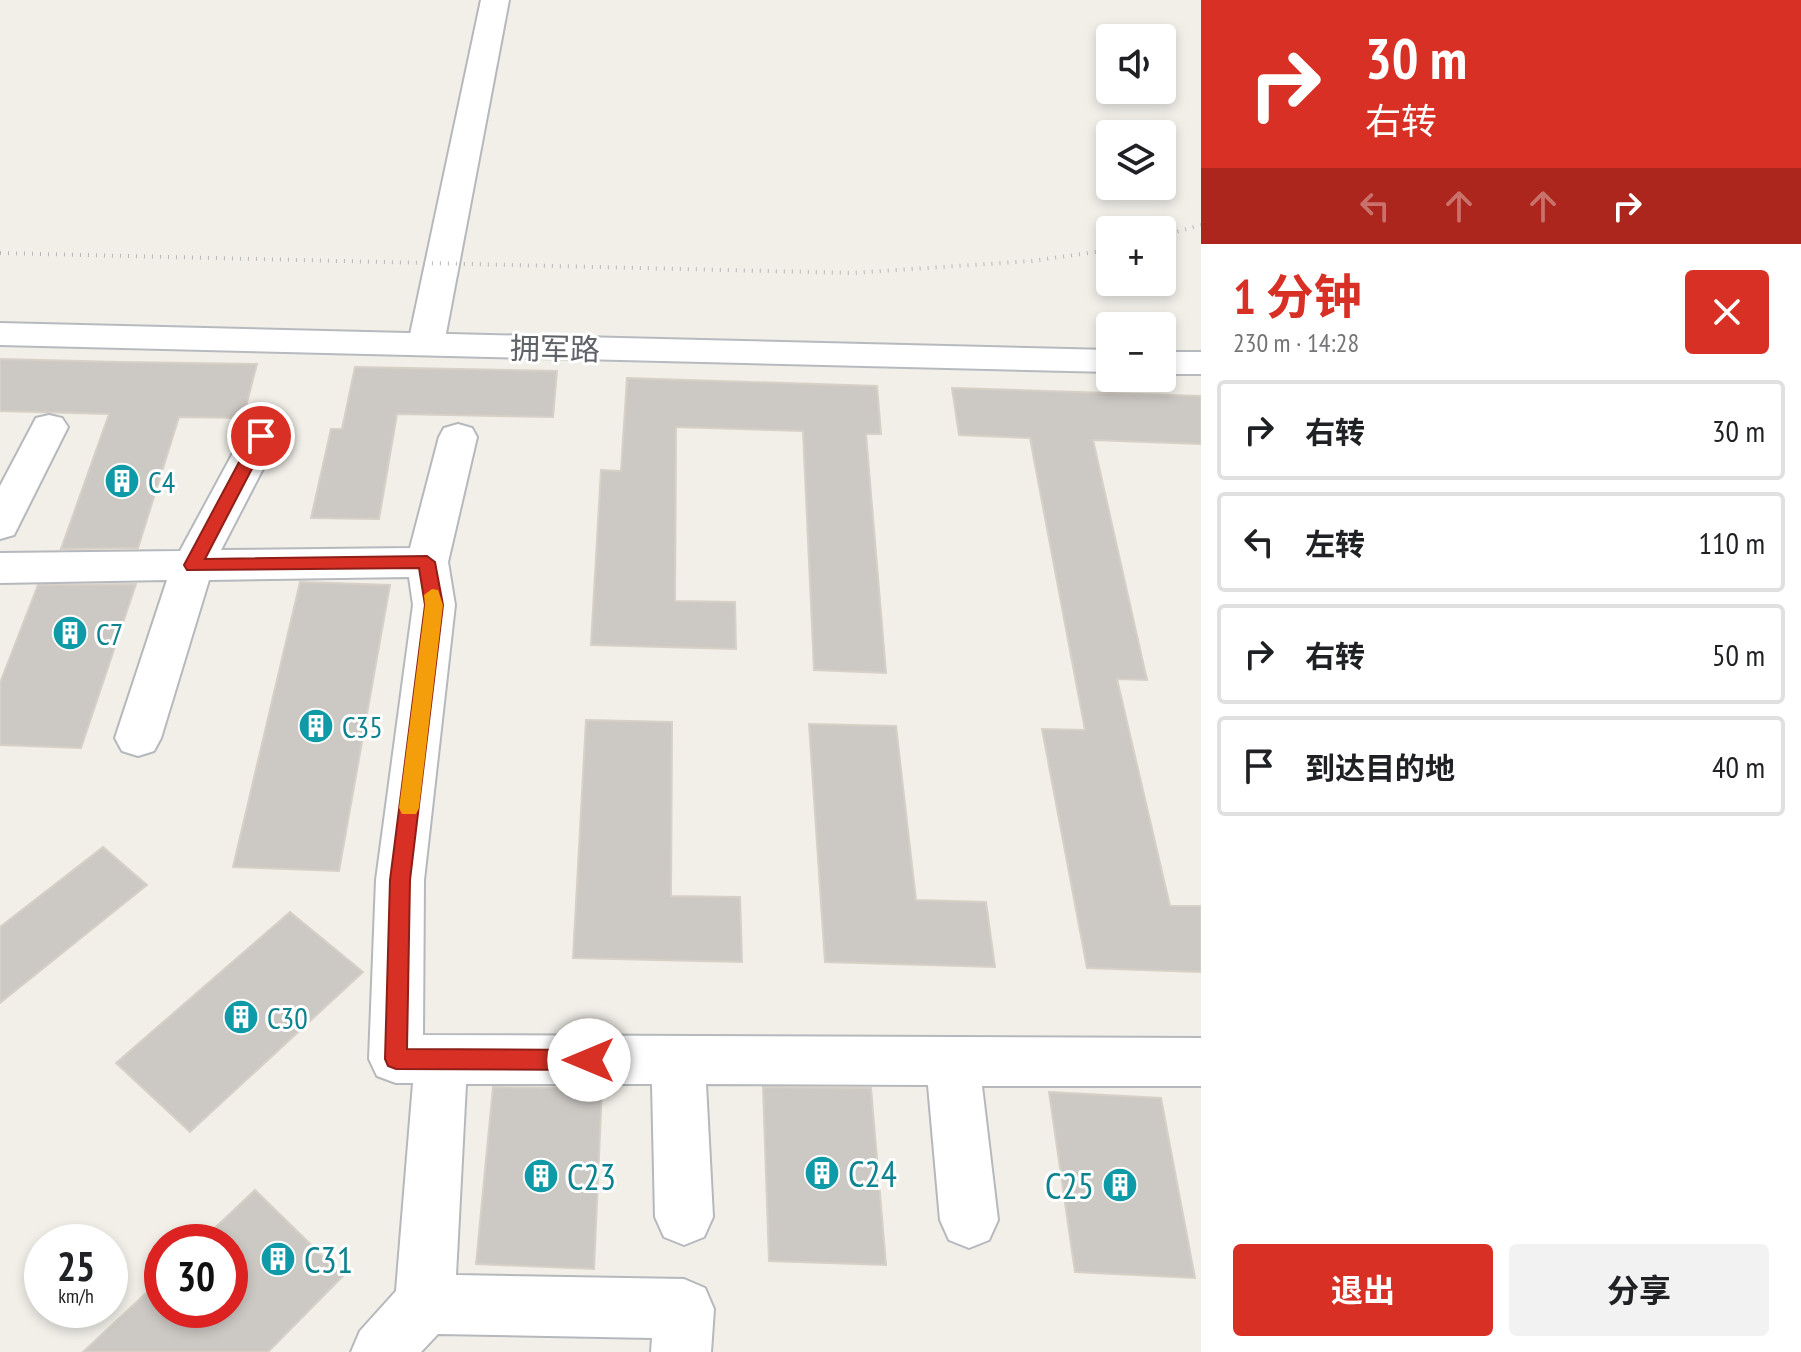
<!DOCTYPE html>
<html lang="zh">
<head>
<meta charset="utf-8">
<style>
  :root { --surface:#fff; --page:#f2f2f2; --text:#202124; --muted:#757577; --line:#e0e0e0; --accent:#d93025 }
  body { margin:0; font-family:"PT Sans Narrow","Noto Sans SC",sans-serif; background:var(--page); color:var(--text); height:100vh; display:flex; flex-direction:column; font-size:30px; white-space:nowrap }
  * { box-sizing:border-box; margin:0 }
  p { font-size:26px; color:var(--muted) }
  .icon { flex:none; width:44px; height:44px; fill:none; stroke:currentColor; stroke-width:2; stroke-linecap:round; stroke-linejoin:round }
  .map { position:relative; flex:1; overflow:hidden }
  .details { display:flex; flex-direction:column; background:var(--surface); width:600px }
  .details>* { flex:none }
  .top-card { background:#d93025; color:#fff; overflow:hidden }
  .tools { position:absolute; left:1096px; top:24px; display:grid; gap:16px }
  .tools a { display:grid; place-items:center; width:80px; height:80px; border-radius:8px; background:var(--surface); box-shadow:0 4px 12px #0003; font-size:40px }
  .speed { position:absolute; left:24px; top:1224px; display:flex; gap:16px; font-size:40px; font-weight:700; text-align:center }
  .speed>* { display:grid; place-content:center; width:104px; height:104px; border-radius:50%; background:var(--surface); box-shadow:0 4px 12px #0003; line-height:1 }
  .speed small { font-size:20px; font-weight:400 }
  .speed .limit { border:12px solid #d22; background:#fff; color:#111 }
  .pin { position:absolute; display:grid; place-items:center; width:68px; height:68px; color:#fff; margin:-34px; border:4px solid #fff; border-radius:50%; box-shadow:0 2px 8px #0007 }
  .me { position:absolute; width:88px; margin:-44px; rotate:270deg; stroke-linejoin:round; filter:drop-shadow(0 0 6px #0008) }
  .turn { display:flex; align-items:center; gap:28px; height:168px; padding:0 32px; font-size:36px }
  .turn .icon { width:104px; height:104px; stroke-width:2.5 }
  .turn b { display:block; font-size:56px; line-height:68px }
  .lanes { display:flex; align-items:center; height:76px; padding:0 32px; background:#0003; justify-content:center; gap:40px; direction:ltr }
  .lanes .off { opacity:.35 }
  .round { display:grid; place-items:center; flex:none; width:84px; height:84px; border-radius:8px; background:var(--page) }
  .overview { display:flex; align-items:center; justify-content:space-between; height:136px; padding:0 32px }
  h1 { font-size:48px; font-weight:700; line-height:60px; color:var(--accent) }
  .action { display:flex; gap:16px; margin-top:auto; padding:16px 32px }
  .action a { flex:1; height:92px; border-radius:8px; background:var(--accent); color:#fff; font-size:32px; font-weight:700; line-height:92px; text-align:center }
  .action a+a { background:var(--page); color:var(--text) }
  ul { padding:0; list-style:none }
  li { display:flex; align-items:center; gap:24px; height:100px; margin:0 16px 12px; padding:0 16px; border:4px solid var(--line); border-radius:8px }
  li div { flex:1 }
  li b { display:block; font-size:30px }
  li em { font-style:normal }
  main { display:flex; flex:1; min-height:0 }
  .map>svg:first-child { display:block }
  .building { fill:#ccc9c5; stroke:#d6d0c6; stroke-width:2 }
  .lines { fill:none; stroke-linecap:round; stroke-linejoin:round }
  .minor-casing { stroke:#b5b8bc; stroke-width:4 }
  .tertiary-casing { stroke:#b5b8bc; stroke-width:4 }
  .secondary-casing { stroke:#b6babf; stroke-width:4 }
  .minor { fill:#fff; fill-rule:evenodd }
  .tertiary { fill:#fff; fill-rule:evenodd }
  .secondary { fill:#fff; fill-rule:evenodd }
  .rail { stroke:#b6b7b8; stroke-width:4; stroke-dasharray:1 7; stroke-linecap:butt }
  .route { fill:#d93025; stroke:#8d1f18; stroke-width:2 }
  .slow { fill:#f59e0b }
  .labels { text-anchor:middle; dominant-baseline:central; stroke-width:6; stroke-linejoin:round; paint-order:stroke }
  .street-label { font-size:30px; fill:#5f6368; stroke:#fff }
  .culture-label { font-size:30px; fill:#0d838f; stroke:#fff; text-anchor:start }
  .near-culture-label { font-size:36px; fill:#0d838f; stroke:#fff; text-anchor:start }
</style>
</head>
<body>
<main>
<div class="map">
<svg width="1201" height="1352" viewBox="0 0 1201 1352">
  <rect width="100%" height="100%" fill="#f1efe8"/>
  <path class="building" d="M 0,359 L 120,362 L 257,364 L 243,418 L 179,417 L 138,548 L 61,549 L 109,414 L 0,411 Z
    M 355,367 L 557,371 L 553,417 L 397,414 L 379,519 L 311,518 L 331,429 L 342,429 Z
    M 627,378 L 877,386 L 881,434 L 866,434 L 886,673 L 814,670 L 803,431 L 676,427 L 675,601 L 735,602 L 736,649 L 591,645 L 601,470 L 621,471 Z
    M 952,388 L 1201,396 L 1201,444 L 1093,440 L 1147,680 L 1117,679 L 1170,906 L 1201,906 L 1201,972 L 1087,968 L 1042,729 L 1085,730 L 1030,438 L 959,435 Z
    M 300,582 L 390,585 L 339,871 L 233,867 Z
    M 136,584 L 81,748 L 0,745 L 0,683 L 38,585 Z
    M 586,720 L 672,722 L 671,896 L 740,897 L 742,962 L 573,958 Z
    M 809,724 L 896,726 L 916,900 L 986,902 L 995,967 L 825,962 Z
    M 103,847 L 147,885 L 0,1003 L 0,927 Z
    M 290,912 L 363,972 L 190,1132 L 116,1063 Z
    M 493,1087 L 602,1088 L 594,1269 L 476,1264 Z
    M 763,1087 L 871,1088 L 886,1265 L 769,1261 Z
    M 1049,1092 L 1161,1098 L 1195,1278 L 1075,1272 Z
    M 255,1190 L 343,1276 L 268,1352 L 83,1352 L 162,1278 L 162,1310 L 230,1310 L 230,1242 L 200,1242 Z"/>
  <g class="lines">
    <defs>
      <path id="minor" d="M 49,415 L 62,418 L 68,427 L 14,535 L 0,539 L 0,486 L 36,418 Z
        M 261,423 L 275,427 L 280,436 L 221,550 L 410,548 L 439,437 L 444,428 L 458,424 L 472,428 L 477,437 L 448,562 L 455,605 L 424,880 L 423,1035 L 1201,1038 L 1201,1086 L 982,1086 L 998,1220 L 989,1240 L 969,1248 L 949,1240 L 940,1220 L 928,1085 L 706,1084 L 713,1217 L 704,1237 L 684,1245 L 664,1237 L 655,1217 L 652,1084 L 466,1084 L 456,1275 L 684,1279 L 705,1288 L 714,1309 L 711,1352 L 651,1352 L 652,1338 L 438,1334 L 421,1352 L 351,1352 L 360,1331 L 396,1291 L 413,1083 L 396,1083 L 377,1076 L 369,1059 L 376,880 L 413,605 L 409,577 L 209,580 L 161,738 L 154,751 L 138,756 L 122,751 L 115,738 L 167,580 L 0,583 L 0,553 L 180,551 L 247,427 Z"/>
      <path id="tertiary" d="M 481,0 L 509,0 L 444,344 L 439,352 L 426,355 L 413,352 L 408,344 Z"/>
      <path id="secondary" d="M 0,323 L 1110,350 L 1110,372 L 0,345 Z
        M 1162,352 L 1201,352 L 1201,374 L 1162,374 Z"/>
    </defs>
    <use href="#minor" class="minor-casing"/>
    <use href="#tertiary" class="tertiary-casing"/>
    <use href="#secondary" class="secondary-casing"/>
    <use href="#minor" class="minor"/>
    <use href="#tertiary" class="tertiary"/>
    <use href="#secondary" class="secondary"/>
    <path class="rail" d="M 1162,236 L 1201,225
      M 0,253 L 852,273 L 1032,261 L 1110,250"/>
  </g>
  <path class="route" d="M 261,430 L 269,436 L 205,559 L 427,556 L 435,562 L 443,605 L 410,880 L 407,1049 L 589,1050 L 597,1053 L 600,1060 L 597,1067 L 589,1070 L 396,1069 L 388,1066 L 385,1059 L 390,880 L 425,605 L 419,568 L 187,570 L 184,565 L 253,436 Z"/>
  <path class="slow" d="M 432,589 L 438,590 L 443,605 L 419,808 L 416,814 L 402,814 L 399,808 L 425,605 L 424,595 Z"/>
  <defs>
    <symbol id="building-disc" viewBox="-11 -11 22 22"><circle r="9.5" fill="#0f9aa8" stroke="#fff"/><path d="M-4-6H4V6H1V3H-1V6H-4ZM-2.5-4.3h1.7v1.8h-1.7ZM.8-4.3h1.7v1.8H.8ZM-2.5-1h1.7V.8h-1.7ZM.8-1h1.7V.8H.8Z" fill="#fff"/></symbol>
  </defs>
  <g fill-rule="evenodd">
    <use href="#building-disc" x="102" y="461" width="40" height="40"/>
    <use href="#building-disc" x="50" y="613" width="40" height="40"/>
    <use href="#building-disc" x="296" y="706" width="40" height="40"/>
    <use href="#building-disc" x="221" y="997" width="40" height="40"/>
    <use href="#building-disc" x="802" y="1153" width="40" height="40"/>
    <use href="#building-disc" x="521" y="1156" width="40" height="40"/>
    <use href="#building-disc" x="1100" y="1165" width="40" height="40"/>
    <use href="#building-disc" x="258" y="1239" width="40" height="40"/>
  </g>
  <g class="labels">
    <g class="street-label">
      <text transform="translate(555 348) rotate(1)">拥军路</text>
    </g>
    <g class="culture-label">
      <text x="148" y="481">C4</text>
      <text x="96" y="633">C7</text>
      <text x="342" y="726">C35</text>
      <text x="267" y="1017">C30</text>
    </g>
    <g class="near-culture-label">
      <text x="848" y="1173">C24</text>
      <text x="567" y="1176">C23</text>
      <text x="1094" y="1185" text-anchor="end">C25</text>
      <text x="304" y="1259">C31</text>
    </g>
  </g>
</svg>
<div class="tools">
<a><svg class="icon" aria-label="sound" viewBox="0 0 24 24"><path d="M4 9h4l5-4v14l-5-4H4zM17 9q2 3 0 6"/></svg></a>
<a><svg class="icon" aria-label="layers" viewBox="0 0 24 24"><path d="M12 4l9 5-9 5-9-5zM3 14l9 5 9-5"/></svg></a>
<a>+</a>
<a>−</a>
</div>
<div class="speed"><div>25<small>km/h</small></div><div class="limit">30</div></div>
<div class="pin" style="left:261px;top:436px;background:#d93025"><svg class="icon" aria-label="arrive" viewBox="0 0 24 24"><path d="M6 21V4h12l-3 4 3 4H6"/></svg></div>
<svg class="me" style="left:589px;top:1060px" viewBox="-20 -20 40 40"><circle r="19" fill="#fff"/><path d="M0-13L10 11 0 6-10 11z" fill="#d93025"/></svg>
</div>
<section class="details">
<div class="top-card">
<div class="turn"><svg class="icon" aria-label="right" viewBox="0 0 24 24"><path d="M7 20v-9h11M14 6l5 5-5 5"/></svg><div><b>30 m</b>右转</div></div>
<div class="lanes"><svg class="icon off" aria-label="left" viewBox="0 0 24 24"><path d="M17 20v-9H6M10 6l-5 5 5 5"/></svg><svg class="icon off" aria-label="ahead" viewBox="0 0 24 24"><path d="M12 20V5M6 11l6-6 6 6"/></svg><svg class="icon off" aria-label="ahead" viewBox="0 0 24 24"><path d="M12 20V5M6 11l6-6 6 6"/></svg><svg class="icon" aria-label="right" viewBox="0 0 24 24"><path d="M7 20v-9h11M14 6l5 5-5 5"/></svg></div>
</div>
<div class="overview"><div><h1>1 分钟</h1><p>230 m · 14:28</p></div><a class="round" style="background:#d93025;color:#fff"><svg class="icon" aria-label="close" viewBox="0 0 24 24"><path d="M6 6l12 12M18 6L6 18"/></svg></a></div>
<ul>
<li><svg class="icon" aria-label="right" viewBox="0 0 24 24"><path d="M7 20v-9h11M14 6l5 5-5 5"/></svg><div><b>右转</b></div><em>30 m</em></li>
<li><svg class="icon" aria-label="left" viewBox="0 0 24 24"><path d="M17 20v-9H6M10 6l-5 5 5 5"/></svg><div><b>左转</b></div><em>110 m</em></li>
<li><svg class="icon" aria-label="right" viewBox="0 0 24 24"><path d="M7 20v-9h11M14 6l5 5-5 5"/></svg><div><b>右转</b></div><em>50 m</em></li>
<li><svg class="icon" aria-label="arrive" viewBox="0 0 24 24"><path d="M6 21V4h12l-3 4 3 4H6"/></svg><div><b>到达目的地</b></div><em>40 m</em></li>
</ul>
<div class="action"><a>退出</a><a>分享</a></div>
</section>
</main>
</body>
</html>
